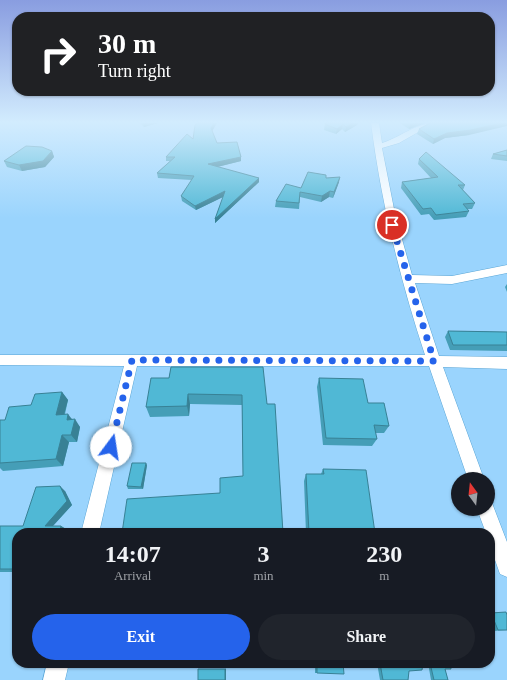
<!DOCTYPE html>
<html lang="en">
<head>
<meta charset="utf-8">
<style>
  :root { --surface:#171b24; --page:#20242c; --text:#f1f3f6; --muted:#9ea1a6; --accent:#2563eb }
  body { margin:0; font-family:"Times New Roman",serif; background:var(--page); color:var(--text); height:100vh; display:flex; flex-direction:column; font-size:15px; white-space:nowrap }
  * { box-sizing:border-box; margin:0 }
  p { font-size:13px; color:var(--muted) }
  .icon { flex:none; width:22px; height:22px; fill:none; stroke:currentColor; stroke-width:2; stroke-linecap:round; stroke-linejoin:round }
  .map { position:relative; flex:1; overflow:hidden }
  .side { position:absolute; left:12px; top:528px; width:483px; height:140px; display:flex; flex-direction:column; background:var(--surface); border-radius:16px; box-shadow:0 1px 3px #0004 }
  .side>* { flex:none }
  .guide { position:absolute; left:12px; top:12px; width:483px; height:84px; border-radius:16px; box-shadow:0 1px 3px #0004; background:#202124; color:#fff; overflow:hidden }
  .needle { width:26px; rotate:345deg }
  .buttons { position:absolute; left:451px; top:472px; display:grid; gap:8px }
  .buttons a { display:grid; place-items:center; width:44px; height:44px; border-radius:50%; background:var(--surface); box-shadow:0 1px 3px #0004; font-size:20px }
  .pin { position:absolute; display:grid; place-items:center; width:34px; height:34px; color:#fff; margin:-17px; border:2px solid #fff; border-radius:50%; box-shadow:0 1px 4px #0007 }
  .me { position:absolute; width:44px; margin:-22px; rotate:14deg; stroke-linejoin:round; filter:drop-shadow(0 0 3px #0008) }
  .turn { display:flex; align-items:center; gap:14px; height:84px; padding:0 20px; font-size:18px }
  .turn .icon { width:52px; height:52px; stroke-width:2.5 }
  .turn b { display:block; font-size:28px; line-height:34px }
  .eta { display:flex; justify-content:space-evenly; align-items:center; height:68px; text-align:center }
  .eta b { font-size:24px; font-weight:700; line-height:28px }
  .button { display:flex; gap:8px; margin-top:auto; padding:8px 20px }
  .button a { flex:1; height:46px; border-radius:24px; background:var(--accent); color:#fff; font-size:16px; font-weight:700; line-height:46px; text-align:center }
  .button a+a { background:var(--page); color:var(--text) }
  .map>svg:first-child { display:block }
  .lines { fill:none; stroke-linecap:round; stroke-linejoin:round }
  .street-casing { stroke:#5aa5d5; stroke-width:1 }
  .street { fill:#fff; fill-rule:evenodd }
  .wall { fill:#459eb7 }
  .shaded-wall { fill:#388195 }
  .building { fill:#50b8d5; stroke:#388195 }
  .route { stroke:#2563eb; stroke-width:7; stroke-dasharray:0 12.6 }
</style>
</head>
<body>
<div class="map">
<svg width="507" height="680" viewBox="0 0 507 680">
  <rect width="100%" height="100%" fill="#9ad4fd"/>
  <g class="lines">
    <defs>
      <path id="street" d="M 371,123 L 379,123 L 382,143 C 399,138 416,123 434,123 L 399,143 L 382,148 L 395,214 L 412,275 L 452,276 L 507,265 L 507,273 L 452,284 L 415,283 L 439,356 L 507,357 L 507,369 L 443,367 L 484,479 L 468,479 L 429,366 L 137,366 L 99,533 L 81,533 L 124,366 L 0,365 L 0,355 L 425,355 C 400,279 381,202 371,123 Z
        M 488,501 L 492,503 L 507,542 L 507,577 L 500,574 L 490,546 L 490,533 L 486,533 L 477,509 L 488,509 Z
        M 47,663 L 69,663 L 65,680 L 43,680 Z"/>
    </defs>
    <use href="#street" class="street-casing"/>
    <use href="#street" class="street"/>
  </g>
  <path class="wall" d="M 140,123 L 158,123 L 144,127 Z
    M 197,123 L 217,123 L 212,131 L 217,143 L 241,157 L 241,161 L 217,167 L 259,178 L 259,182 L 215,223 L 215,219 L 223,197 L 196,210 L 182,201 L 181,196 L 192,180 L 158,178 L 157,173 L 170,161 L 166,161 L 166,157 L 193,139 Z
    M 325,123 L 358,123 L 357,125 L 345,132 L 342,129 L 336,134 L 324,130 Z
    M 400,123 L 425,123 L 409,129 Z
    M 419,129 L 469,135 L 445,138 L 433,144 L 417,134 Z
    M 507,150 L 507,161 L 491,159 L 493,154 Z
    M 52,151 L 54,157 L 45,167 L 22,171 L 7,167 L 4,161 Z
    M 419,159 L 465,185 L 463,190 L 475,203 L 472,209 L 467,209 L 469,211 L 466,217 L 434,220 L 429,214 L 421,215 L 401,188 L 402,182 L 431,178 L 418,164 Z
    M 326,178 L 339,182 L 333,198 L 329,197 L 321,202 L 300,197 L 299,209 L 275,207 L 276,201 L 301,188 Z
    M 507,284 L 507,292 L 505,287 Z
    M 448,331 L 507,332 L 507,351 L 450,350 L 445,337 Z
    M 171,367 L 267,404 L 283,533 L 122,533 L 220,493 L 243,476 L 242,405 L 190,404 L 189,416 L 150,417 L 146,407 L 169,378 Z
    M 319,378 L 368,403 L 389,426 L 384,433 L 375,433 L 377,439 L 372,446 L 323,445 L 317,387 Z
    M 62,392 L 68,400 L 65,414 L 72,419 L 80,427 L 77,442 L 69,442 L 63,466 L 3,471 L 0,468 L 0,420 L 5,420 L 31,405 Z
    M 147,465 L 143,489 L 128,489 L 127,486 Z
    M 323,469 L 375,533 L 306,533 L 304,481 L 306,474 L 321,474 Z
    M 65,491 L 72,505 L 53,526 L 61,526 L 66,529 L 65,533 L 17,533 L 17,572 L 0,572 L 0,526 L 23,526 Z
    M 506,612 L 507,630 L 494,631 L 490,619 L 490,613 Z
    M 315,663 L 343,663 L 317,673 L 315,673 Z
    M 377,663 L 423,663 L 409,671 L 408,680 L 380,680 Z
    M 428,663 L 450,663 L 445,669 L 448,680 L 431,680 Z"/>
  <path class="shaded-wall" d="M 143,123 L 158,123 L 144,127 Z
    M 214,123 L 217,123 L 211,133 L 211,128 Z
    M 352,123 L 358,123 L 357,125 L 345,132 L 346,127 Z
    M 413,123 L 425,123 L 409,129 L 410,124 Z
    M 501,123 L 507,123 L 507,126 L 469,135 L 445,138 L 433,144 L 434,139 L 447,133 Z
    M 343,124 L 342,129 L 336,134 L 337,129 Z
    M 52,151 L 54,157 L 45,167 L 22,171 L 19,165 Z
    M 241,157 L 241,161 L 209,169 L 208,164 Z
    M 340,177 L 339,182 L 333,198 L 334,192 Z
    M 259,178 L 259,182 L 215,223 L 215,219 Z
    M 225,191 L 225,196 L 196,210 L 195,206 Z
    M 330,191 L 329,197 L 321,202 L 322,196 Z
    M 62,392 L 68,400 L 62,422 L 56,415 Z
    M 188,394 L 190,404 L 189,416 L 187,406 Z
    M 68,414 L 74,422 L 75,419 L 80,427 L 77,442 L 71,435 L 67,420 Z
    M 62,435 L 69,442 L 63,466 L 56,459 Z
    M 146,463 L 147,465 L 143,489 L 141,487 Z
    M 60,486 L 65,491 L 72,505 L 50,529 L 45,526 Z
    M 61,526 L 66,529 L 65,533 L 59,533 Z
    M 226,668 L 226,680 L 225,680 L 225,669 Z"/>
  <path class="building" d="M 197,123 L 214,123 L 211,128 L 217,143 L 237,142 L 241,157 L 208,164 L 259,178 L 215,219 L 225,191 L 195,206 L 181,196 L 194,176 L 157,173 L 175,157 L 166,157 L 187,134 L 193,139 L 195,125 Z
    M 325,123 L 352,123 L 346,127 L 343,124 L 337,129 L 325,124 Z
    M 430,123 L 501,123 L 471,130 L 447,133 L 434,139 L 419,129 Z
    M 26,146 L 42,147 L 52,151 L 43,161 L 19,165 L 4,161 Z
    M 507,150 L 507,156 L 493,154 Z
    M 426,152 L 465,185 L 458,185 L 475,203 L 463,204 L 469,211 L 436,215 L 431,208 L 423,209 L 402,182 L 438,177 L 419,159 Z
    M 308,172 L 326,175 L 326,178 L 340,177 L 334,192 L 330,191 L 322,196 L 300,192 L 299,203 L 276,201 L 286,184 L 301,188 Z
    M 448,331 L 507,332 L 507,345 L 453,345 Z
    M 171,367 L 263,367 L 267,404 L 275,404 L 283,533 L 235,533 L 234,529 L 172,533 L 122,533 L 127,499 L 220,493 L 220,478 L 243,476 L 242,395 L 188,394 L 187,406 L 146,407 L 151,378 L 169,378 Z
    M 319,378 L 363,379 L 368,403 L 384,403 L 389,426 L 374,425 L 377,439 L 326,438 Z
    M 62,392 L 56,415 L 68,414 L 67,420 L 75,419 L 71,435 L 62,435 L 56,459 L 0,463 L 0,420 L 5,420 L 9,407 L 31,405 L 35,394 Z
    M 132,463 L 146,463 L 141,487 L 127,486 Z
    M 323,469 L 366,470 L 375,533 L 309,533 L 306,474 L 324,474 Z
    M 60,486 L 67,501 L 45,526 L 61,526 L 59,533 L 17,533 L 17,569 L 0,569 L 0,526 L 23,526 L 36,487 Z
    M 506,612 L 507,615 L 507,630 L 498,630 L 491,613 Z
    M 317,663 L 343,663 L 344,674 L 317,673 Z
    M 380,663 L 423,663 L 422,670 L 409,671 L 408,680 L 383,680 Z
    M 430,663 L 450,663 L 451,669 L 445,669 L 448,680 L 434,680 Z
    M 198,669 L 225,669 L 225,680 L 198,680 Z"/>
  <linearGradient id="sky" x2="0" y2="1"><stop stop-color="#899de0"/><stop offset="0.56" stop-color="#d2ecfe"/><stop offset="1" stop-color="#d2ecfe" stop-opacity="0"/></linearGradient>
  <rect width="507" height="218" fill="url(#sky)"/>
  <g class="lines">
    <path class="route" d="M 111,447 L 132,360 L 434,361 L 392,225"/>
  </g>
</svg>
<div class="buttons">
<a><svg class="needle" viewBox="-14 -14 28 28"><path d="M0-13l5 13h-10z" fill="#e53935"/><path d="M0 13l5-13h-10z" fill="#9ea1a6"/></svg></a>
</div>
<div class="pin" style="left:392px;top:225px;background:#d93025"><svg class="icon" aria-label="arrive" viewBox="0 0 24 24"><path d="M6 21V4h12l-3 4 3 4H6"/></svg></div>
<svg class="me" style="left:111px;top:447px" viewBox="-20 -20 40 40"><circle r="19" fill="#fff"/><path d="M0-13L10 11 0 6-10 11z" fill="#2563eb"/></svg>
<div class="guide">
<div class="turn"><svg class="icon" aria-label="right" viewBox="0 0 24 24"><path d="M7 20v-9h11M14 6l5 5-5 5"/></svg><div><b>30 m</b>Turn right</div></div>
</div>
<section class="side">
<div class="eta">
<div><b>14:07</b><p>Arrival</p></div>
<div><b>3</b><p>min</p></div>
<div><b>230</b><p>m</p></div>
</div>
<div class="button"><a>Exit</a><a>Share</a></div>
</section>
</div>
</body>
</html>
